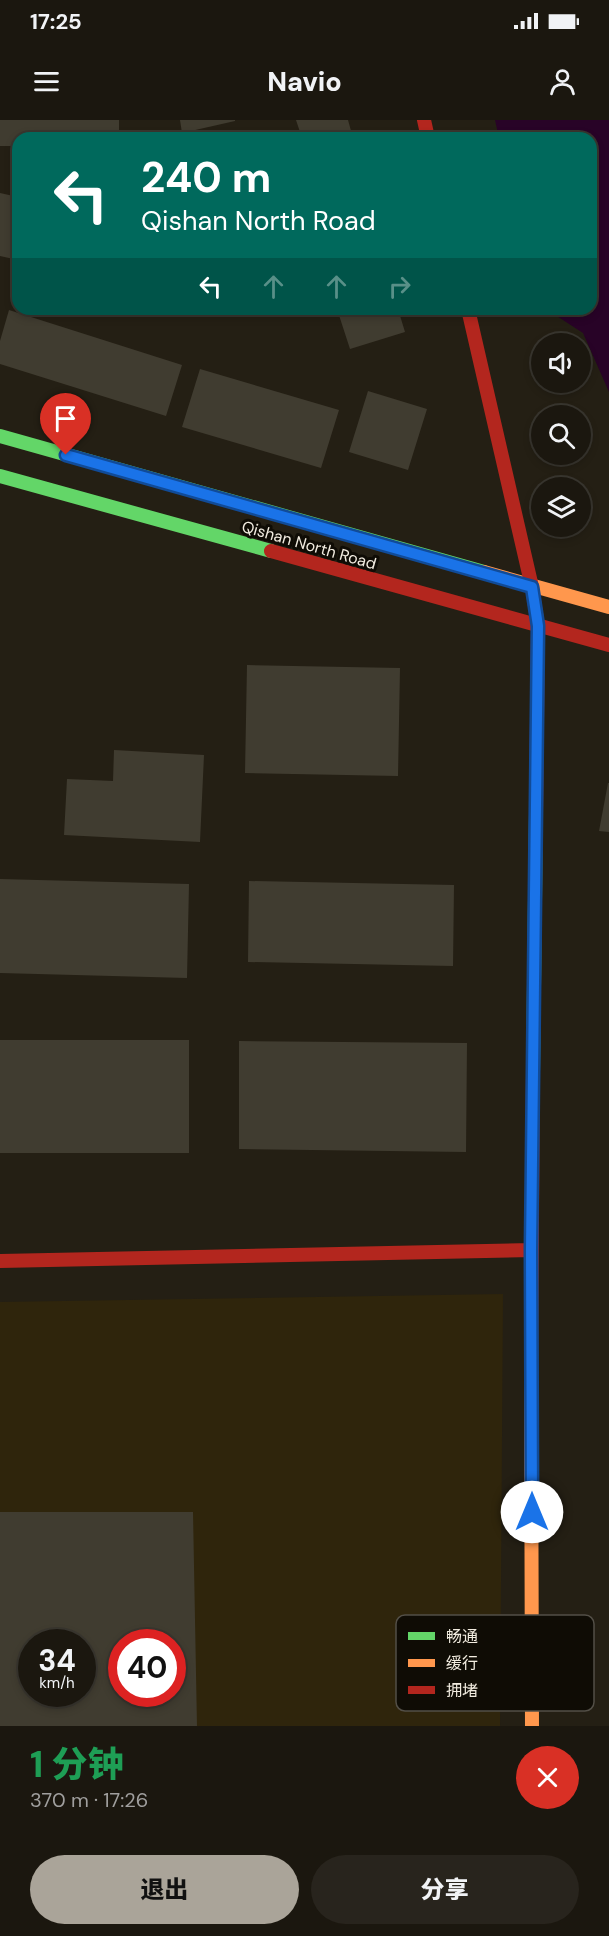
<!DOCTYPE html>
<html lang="zh">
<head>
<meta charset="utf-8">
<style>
  :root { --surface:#1b170f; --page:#28241d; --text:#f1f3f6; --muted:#a09f9e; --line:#39362f; --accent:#aaa499 }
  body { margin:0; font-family:"DM Sans","Noto Sans SC",sans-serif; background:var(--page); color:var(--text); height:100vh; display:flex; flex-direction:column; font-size:22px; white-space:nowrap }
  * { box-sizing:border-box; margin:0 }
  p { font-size:20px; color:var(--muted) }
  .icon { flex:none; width:33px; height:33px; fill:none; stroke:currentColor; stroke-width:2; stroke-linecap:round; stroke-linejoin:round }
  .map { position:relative; height:1606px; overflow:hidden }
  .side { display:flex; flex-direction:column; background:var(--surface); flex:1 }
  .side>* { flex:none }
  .hud { position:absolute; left:12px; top:12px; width:585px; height:183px; border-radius:18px; box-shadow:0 3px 9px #0003,0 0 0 2px var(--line); background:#00695c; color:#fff; overflow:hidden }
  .buttons { position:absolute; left:531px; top:213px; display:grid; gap:12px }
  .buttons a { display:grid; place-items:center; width:60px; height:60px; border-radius:50%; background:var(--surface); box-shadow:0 3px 9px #0003,0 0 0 2px var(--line); font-size:30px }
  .speed { position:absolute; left:18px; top:1509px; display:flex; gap:12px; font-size:30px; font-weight:700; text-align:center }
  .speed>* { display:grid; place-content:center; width:78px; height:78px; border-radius:50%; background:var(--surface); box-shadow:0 3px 9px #0003,0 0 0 2px var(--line); line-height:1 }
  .speed small { font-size:15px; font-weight:400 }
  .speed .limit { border:9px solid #d22; background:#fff; color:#111 }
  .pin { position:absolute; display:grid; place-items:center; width:51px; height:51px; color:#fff; margin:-62px -26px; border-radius:50% 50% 50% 0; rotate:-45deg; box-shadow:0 0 6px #0007 }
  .pin .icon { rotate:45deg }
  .me { position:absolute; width:66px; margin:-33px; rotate:0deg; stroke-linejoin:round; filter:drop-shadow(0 0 4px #0008) }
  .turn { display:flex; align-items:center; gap:21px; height:126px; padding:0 30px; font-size:27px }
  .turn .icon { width:78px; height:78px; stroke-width:2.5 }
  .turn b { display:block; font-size:42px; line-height:51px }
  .lanes { display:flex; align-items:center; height:57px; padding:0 30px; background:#0003; justify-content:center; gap:30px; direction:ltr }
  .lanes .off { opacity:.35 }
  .round { display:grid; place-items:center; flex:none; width:63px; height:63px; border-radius:32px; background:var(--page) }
  .summary { display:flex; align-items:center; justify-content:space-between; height:102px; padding:0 30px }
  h1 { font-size:36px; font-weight:800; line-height:45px; color:#1e9e55 }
  .button { display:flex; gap:12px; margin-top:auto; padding:12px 30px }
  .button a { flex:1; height:69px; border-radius:36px; background:var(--accent); color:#111; font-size:24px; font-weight:800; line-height:69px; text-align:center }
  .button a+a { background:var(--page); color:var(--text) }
  .status { display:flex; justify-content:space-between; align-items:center; height:42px; padding:0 30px; background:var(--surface); direction:ltr }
  .status svg { height:16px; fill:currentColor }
  header { display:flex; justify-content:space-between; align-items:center; height:78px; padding:0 30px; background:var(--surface); font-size:27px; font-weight:800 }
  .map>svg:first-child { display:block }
  .built { fill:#2f250c; fill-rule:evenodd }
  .water { fill:#280327 }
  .building { fill:#403c30; fill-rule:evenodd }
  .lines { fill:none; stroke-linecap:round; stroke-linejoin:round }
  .fast { stroke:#63d668; stroke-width:14 }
  .slow { stroke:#ff974d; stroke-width:14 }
  .jam { stroke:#b3261e; stroke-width:14 }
  .route-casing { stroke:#114b97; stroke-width:15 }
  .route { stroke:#1a73e8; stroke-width:10 }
  .labels { text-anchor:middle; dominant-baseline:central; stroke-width:6; stroke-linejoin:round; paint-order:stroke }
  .street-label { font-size:16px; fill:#f2ece0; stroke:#0f0c05 }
  .key { fill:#0f0c05; stroke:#534f47; stroke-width:1.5 }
  .key-label { font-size:16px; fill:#f2ece0 }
</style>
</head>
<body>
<div class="status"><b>17:25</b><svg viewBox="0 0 49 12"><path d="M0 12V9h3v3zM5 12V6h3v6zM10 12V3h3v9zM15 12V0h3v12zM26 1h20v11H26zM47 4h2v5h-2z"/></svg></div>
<header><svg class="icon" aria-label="menu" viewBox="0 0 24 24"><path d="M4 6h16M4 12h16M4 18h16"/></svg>Navio<svg class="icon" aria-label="person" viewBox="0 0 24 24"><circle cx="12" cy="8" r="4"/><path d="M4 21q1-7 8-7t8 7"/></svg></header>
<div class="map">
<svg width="609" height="1606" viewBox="0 0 609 1606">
  <rect width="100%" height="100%" fill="#241f14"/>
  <path class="built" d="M 503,1174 L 500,1606 L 0,1606 L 0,1182 ZM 32,1522 L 82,1522 L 82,1574 L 32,1574 ZM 122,1522 L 172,1522 L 172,1574 L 122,1574 Z"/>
  <path class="water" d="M 495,0 L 609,0 L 609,272 L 583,213 L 546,189 L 591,189 L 591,18 L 499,18 Z"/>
  <path class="building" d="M 0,0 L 119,0 L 119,18 L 18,18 L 18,26 L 0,26 Z
    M 180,0 L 235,0 L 235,1 L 182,13 Z
    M 296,0 L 348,0 L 353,18 L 302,18 Z
    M 0,73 L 18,77 L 18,140 L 0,136 Z
    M 337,189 L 398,189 L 405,212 L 350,229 Z
    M 9,190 L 182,245 L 166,296 L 0,244 L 0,221 Z
    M 200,249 L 339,290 L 321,348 L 182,307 Z
    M 368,271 L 427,289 L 408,350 L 349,332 Z
    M 247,545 L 400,548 L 398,656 L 245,653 Z
    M 114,630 L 204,635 L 200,722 L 64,715 L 67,659 L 113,661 Z
    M 608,663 L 609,663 L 609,712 L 599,711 Z
    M 0,759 L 189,764 L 187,858 L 0,853 Z
    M 249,761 L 454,765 L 453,846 L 248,842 Z
    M 0,920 L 189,920 L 189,1033 L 0,1033 Z
    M 239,921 L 467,923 L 466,1032 L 239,1029 Z
    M 0,1392 L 193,1392 L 197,1606 L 0,1606 ZM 32,1522 L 82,1522 L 82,1574 L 32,1574 ZM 122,1522 L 172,1522 L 172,1574 L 122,1574 Z"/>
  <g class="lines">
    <path class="fast" d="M 0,316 L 484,452
      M 0,356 L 271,431
      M 533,953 L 536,694"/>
    <path class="slow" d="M 484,452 L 609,487
      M 531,1252 L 532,1606"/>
    <path class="jam" d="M 424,0 L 428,18
      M 468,189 L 532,467 L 538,506 L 536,694
      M 271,431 L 609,525
      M 0,1141 L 531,1130
      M 531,1252 L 533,953"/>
  </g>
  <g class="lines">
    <defs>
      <path id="route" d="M 66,335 L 532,467 L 538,506 L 531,1130 L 532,1392"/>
    </defs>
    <use href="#route" class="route-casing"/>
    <use href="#route" class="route"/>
  </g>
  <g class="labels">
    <g class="street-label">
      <text transform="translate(309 425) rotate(16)">Qishan North Road</text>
    </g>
  </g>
  <rect x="396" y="1495" width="198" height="96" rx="9" class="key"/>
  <rect x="408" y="1512" width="27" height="8" fill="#63d668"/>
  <rect x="408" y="1539" width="27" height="8" fill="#ff974d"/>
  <rect x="408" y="1566" width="27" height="8" fill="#b3261e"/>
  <g class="key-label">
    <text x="446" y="1522">畅通</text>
    <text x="446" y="1549">缓行</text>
    <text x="446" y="1576">拥堵</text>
  </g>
</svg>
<div class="buttons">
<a><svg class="icon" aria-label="sound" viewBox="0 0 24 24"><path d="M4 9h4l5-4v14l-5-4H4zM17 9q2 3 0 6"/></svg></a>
<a><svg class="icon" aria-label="search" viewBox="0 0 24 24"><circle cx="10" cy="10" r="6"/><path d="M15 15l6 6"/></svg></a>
<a><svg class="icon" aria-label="layers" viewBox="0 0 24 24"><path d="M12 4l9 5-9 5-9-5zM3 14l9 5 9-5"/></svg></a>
</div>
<div class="speed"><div>34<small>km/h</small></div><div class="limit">40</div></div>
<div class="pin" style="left:66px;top:335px;background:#d93025"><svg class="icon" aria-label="arrive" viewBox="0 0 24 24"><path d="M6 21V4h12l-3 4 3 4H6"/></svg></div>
<svg class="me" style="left:532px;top:1392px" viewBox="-20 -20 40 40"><circle r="19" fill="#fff"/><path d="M0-13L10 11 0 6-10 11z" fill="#1a73e8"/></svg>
<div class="hud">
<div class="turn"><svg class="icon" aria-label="left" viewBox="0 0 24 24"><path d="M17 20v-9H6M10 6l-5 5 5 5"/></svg><div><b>240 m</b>Qishan North Road</div></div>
<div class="lanes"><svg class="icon" aria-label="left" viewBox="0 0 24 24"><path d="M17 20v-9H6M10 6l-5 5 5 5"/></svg><svg class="icon off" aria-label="ahead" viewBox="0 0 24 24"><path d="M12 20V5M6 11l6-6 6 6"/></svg><svg class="icon off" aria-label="ahead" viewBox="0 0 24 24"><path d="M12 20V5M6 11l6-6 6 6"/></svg><svg class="icon off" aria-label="right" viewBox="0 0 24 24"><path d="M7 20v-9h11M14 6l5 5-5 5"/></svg></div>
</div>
</div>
<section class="side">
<div class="summary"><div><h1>1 分钟</h1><p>370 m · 17:26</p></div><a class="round" style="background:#d93025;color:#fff"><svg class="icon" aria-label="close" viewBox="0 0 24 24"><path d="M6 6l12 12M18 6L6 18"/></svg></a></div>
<div class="button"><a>退出</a><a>分享</a></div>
</section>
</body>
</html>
